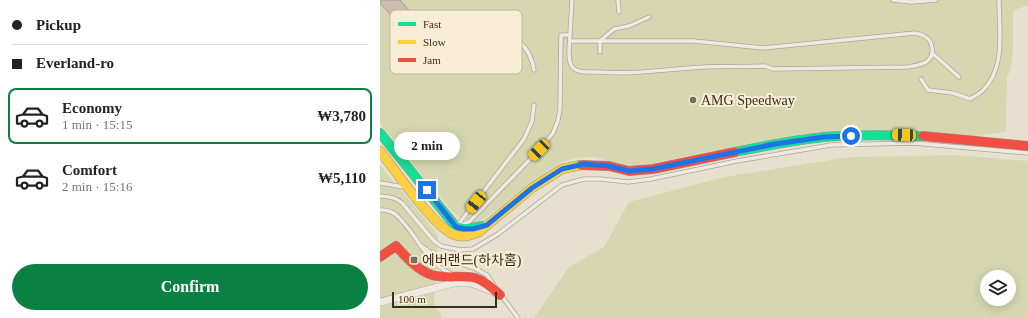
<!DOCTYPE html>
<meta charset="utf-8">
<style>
:root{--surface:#fff;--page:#f6f6f6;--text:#222;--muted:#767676;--line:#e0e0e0;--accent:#0b8043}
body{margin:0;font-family:"Times New Roman","Noto Sans KR",serif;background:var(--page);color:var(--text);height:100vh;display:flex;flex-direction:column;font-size:15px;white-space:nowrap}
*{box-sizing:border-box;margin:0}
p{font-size:13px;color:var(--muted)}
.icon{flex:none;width:22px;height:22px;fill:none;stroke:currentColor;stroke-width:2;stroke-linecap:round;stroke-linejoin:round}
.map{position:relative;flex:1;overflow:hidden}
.drawer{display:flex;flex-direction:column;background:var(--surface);width:380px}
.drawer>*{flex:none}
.top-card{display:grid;align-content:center;height:88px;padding:0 12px;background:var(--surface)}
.fabs{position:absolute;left:600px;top:270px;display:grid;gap:8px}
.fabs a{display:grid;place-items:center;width:36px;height:36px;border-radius:50%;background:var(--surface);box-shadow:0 2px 10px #0003;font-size:20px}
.scale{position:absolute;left:12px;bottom:10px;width:105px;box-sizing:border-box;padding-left:4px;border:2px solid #3d2d1e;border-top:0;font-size:11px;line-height:14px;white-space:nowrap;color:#3d2d1e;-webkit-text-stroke:3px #f8eed5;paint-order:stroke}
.end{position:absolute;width:18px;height:18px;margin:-9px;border:5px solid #1a73e8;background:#fff;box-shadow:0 0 0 2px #fff}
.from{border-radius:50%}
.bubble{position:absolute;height:28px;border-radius:14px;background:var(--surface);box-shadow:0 2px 10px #0003;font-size:13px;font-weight:700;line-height:28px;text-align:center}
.car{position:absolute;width:12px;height:24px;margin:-12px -6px;border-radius:5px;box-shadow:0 0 3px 1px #0007;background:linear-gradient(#f5c518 24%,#345 0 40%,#f5c518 0 76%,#345 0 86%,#f5c518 0)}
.top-card b{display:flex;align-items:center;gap:14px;height:38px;font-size:15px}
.top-card b+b{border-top:1px solid var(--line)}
.top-card i{width:10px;height:10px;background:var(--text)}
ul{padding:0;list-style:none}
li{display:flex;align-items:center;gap:12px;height:56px;margin:0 8px 6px;padding:0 4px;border:2px solid transparent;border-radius:8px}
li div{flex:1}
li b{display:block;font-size:15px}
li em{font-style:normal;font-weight:700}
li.selected{border-color:var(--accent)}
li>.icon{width:36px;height:36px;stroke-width:1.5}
.primary-button{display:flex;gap:8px;margin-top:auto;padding:8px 12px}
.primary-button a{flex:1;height:46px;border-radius:24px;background:var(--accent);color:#fff;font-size:16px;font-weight:700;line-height:46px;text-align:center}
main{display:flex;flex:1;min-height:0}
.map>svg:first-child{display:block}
.green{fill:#d6d7b1;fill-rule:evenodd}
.building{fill:#ccbeaf;stroke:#a89c8e}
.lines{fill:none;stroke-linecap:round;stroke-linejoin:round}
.lane-casing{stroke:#ada597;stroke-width:5}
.street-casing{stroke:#ada597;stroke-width:8}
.fast-casing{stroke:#9c9488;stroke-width:10}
.slow-casing{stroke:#9c9488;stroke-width:10}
.jam-casing{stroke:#9c9488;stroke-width:10}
.lane{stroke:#efeae1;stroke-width:3.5}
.street{stroke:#efeae1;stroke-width:7}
.fast{stroke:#16e098;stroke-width:9}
.slow{stroke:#ffcf43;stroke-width:9}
.jam{stroke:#f24e42;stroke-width:9}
.route{stroke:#1a73e8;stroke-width:5}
.poi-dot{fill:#786c5c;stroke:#f8eed5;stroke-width:1.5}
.labels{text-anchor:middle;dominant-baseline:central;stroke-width:4;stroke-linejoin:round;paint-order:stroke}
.poi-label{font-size:14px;fill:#3d2d1e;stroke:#f8eed5;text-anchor:start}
.key{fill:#f8eed5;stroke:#c0b49e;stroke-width:1}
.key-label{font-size:11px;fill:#3d2d1e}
</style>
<main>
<section class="drawer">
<div class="top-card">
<b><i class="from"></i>Pickup</b>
<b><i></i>Everland-ro</b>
</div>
<ul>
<li class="selected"><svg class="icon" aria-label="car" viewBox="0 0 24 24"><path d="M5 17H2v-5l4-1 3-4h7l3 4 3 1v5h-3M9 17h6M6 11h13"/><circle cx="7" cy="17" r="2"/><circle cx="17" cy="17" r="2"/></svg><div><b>Economy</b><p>1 min · 15:15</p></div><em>₩3,780</em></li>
<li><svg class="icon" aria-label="car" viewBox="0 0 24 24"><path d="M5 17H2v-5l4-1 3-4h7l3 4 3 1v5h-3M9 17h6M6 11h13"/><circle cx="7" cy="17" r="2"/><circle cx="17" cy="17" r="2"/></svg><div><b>Comfort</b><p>2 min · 15:16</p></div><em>₩5,110</em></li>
</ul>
<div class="primary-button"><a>Confirm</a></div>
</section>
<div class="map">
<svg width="648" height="318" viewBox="0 0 648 318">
<rect width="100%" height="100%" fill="#e7e0cf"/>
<g class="green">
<path d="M 0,0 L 648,0 L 648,5 L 635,10 L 633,13 L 633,50 L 631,69 L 627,77 L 626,132 L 588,137 L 539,130 L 443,132 L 369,144 L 252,167 L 214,157 L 194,158 L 178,164 L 136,194 L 95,226 L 73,212 L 0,124 Z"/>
<path d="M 576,155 L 648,161 L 648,318 L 154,318 L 189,267 L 224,247 L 249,202 L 344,177 L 470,157 ZM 607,277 L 629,277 L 629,299 L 607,299 Z"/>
<path d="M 0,165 L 58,235 L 54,305 L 63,318 L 0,318 Z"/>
</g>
<path class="building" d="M 0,0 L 20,0 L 54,38 L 41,49 L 0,3 Z"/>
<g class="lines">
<g class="lane-casing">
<g id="lane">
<path d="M 238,0 L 239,12"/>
<path d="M 513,0 L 531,2 L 556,0"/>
<path d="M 107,22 C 130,35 150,42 154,70"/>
<path d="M 190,41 L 314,41 L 383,48 L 535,33 C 538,34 541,34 544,36 C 553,40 556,56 546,62 C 541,65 534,66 528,67 L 393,69 L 385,66 C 365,67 344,66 324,67 C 288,69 253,75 217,72 C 210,72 202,73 196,70 C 189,66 189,58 189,51 L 192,0"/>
<path d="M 220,52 L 220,41 L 234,29 L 249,26 L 269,17"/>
<path d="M 552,53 L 579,77"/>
<path d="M 541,79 L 548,90 L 573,93 L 590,99 C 594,96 600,94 603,90 C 626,68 619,29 619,0"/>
<path d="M 0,183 L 24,187"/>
<path d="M 0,196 C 9,197 15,197 22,203 L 54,241 L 61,246 L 80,250 L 93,249 L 118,234 L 182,185 L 204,179 L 221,179 L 248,182 L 271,179 L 357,161 L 451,145 L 533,143 L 648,153"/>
<path d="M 0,210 C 5,210 11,211 15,214 C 36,231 44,262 70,273"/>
<path d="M 81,225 L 89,222 L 159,150 L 173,133 L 178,120 L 180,109 L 181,35 L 190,35"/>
<path d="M 77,226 L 144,139 L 152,121 L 154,105"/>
<path d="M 40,245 L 54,255 L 94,268 L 107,275 L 114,285"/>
<path d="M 121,295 L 138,318"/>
</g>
</g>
<g class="street-casing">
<path id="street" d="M 0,302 L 74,283 L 91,283 L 112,291"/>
</g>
<g class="fast-casing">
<g id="fast">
<path d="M 0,133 L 76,227 L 85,229 L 103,226"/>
<path d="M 355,152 C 385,146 414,140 444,137 C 477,134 510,135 543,136"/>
</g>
</g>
<g class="slow-casing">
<path id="slow" d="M 0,151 C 15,170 54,228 75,235 C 83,238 91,235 99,232 L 152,188 L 182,169 L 201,165"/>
</g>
<g class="jam-casing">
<g id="jam">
<path d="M 543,136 L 648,146"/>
<path d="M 201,165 L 229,166 L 249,171 L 273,169 L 355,152"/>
<path d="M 0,257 L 16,246 C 26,257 37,270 52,275 C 66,279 80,275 95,278 C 105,281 112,288 120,295"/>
</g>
</g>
<use href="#lane" class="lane"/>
<use href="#street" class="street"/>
<use href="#fast" class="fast"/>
<use href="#slow" class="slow"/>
<use href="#jam" class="jam"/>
</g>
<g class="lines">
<path class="route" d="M 47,190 L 76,227 L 84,229 L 93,229 L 107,225 L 152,188 L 182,169 L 204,164 L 229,166 L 249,171 L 273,169 L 395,144 L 444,137 L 471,136"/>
</g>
<g class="poi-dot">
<circle cx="313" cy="100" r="4"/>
<rect x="30" y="256" width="8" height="8" rx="2"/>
</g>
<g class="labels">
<g class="poi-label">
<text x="321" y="100">AMG Speedway</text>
<text x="42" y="260">에버랜드(하차홈)</text>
</g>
</g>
<rect x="10" y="10" width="132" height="64" rx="6" class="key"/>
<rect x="18" y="22" width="18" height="4" fill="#16e098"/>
<rect x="18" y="40" width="18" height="4" fill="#ffcf43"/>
<rect x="18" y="58" width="18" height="4" fill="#f24e42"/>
<g class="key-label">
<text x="43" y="28">Fast</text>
<text x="43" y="46">Slow</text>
<text x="43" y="64">Jam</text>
</g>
</svg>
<div class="fabs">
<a><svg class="icon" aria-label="layers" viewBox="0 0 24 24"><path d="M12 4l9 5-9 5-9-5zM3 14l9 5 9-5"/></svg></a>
</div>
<div class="scale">100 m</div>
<i class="end from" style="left:471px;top:136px"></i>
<i class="end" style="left:47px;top:190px"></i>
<div class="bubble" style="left:14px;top:132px;width:66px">2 min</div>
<i class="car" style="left:524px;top:135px;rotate:272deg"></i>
<i class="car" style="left:159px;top:150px;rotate:224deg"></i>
<i class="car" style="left:96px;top:202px;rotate:218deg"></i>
</div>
</main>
